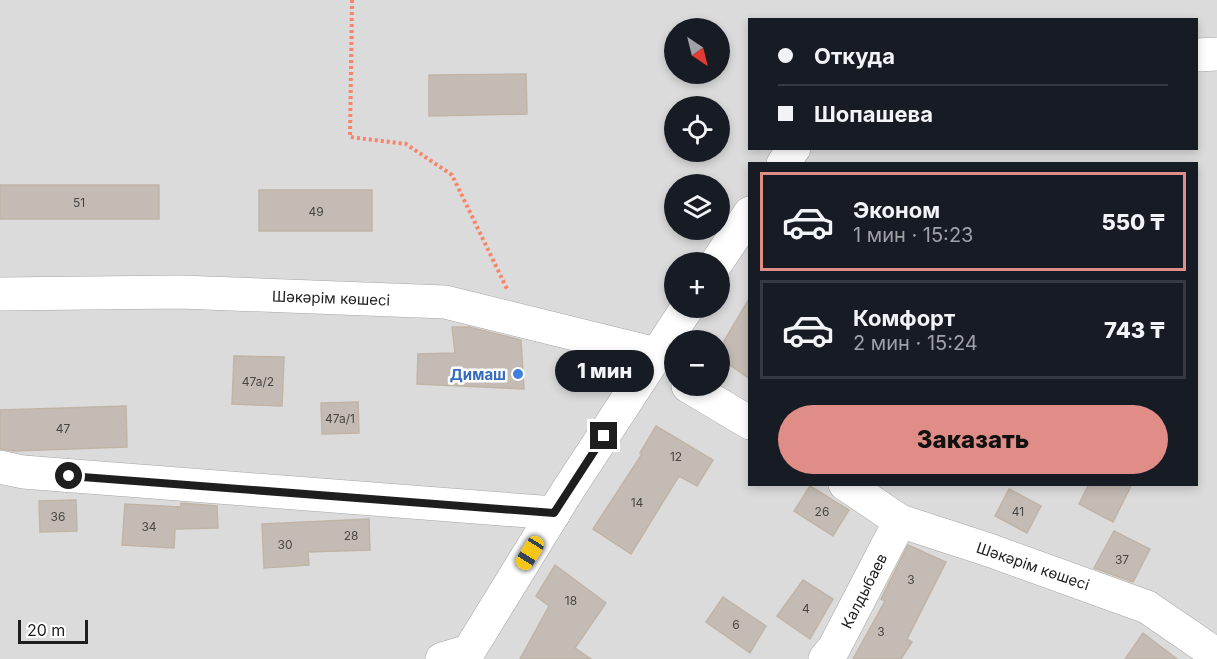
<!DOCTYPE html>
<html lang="ru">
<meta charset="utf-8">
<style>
:root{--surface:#171b24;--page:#20242c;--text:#f1f3f6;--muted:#9ea1a6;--line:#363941;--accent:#e08d88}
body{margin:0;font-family:Inter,sans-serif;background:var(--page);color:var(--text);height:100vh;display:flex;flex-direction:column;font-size:22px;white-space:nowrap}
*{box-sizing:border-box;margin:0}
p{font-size:20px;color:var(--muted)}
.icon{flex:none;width:33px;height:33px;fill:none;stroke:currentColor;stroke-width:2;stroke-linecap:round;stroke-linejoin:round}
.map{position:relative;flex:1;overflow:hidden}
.side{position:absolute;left:748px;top:162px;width:450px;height:324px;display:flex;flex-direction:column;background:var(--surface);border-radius:0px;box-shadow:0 3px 9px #0003}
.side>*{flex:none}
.banner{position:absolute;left:748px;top:18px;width:450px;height:132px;border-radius:0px;box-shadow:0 3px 9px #0003;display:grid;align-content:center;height:132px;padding:0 30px;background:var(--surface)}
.needle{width:39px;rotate:145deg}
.buttons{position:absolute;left:664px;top:18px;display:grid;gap:12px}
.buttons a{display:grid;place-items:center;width:66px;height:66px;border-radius:50%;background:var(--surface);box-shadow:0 3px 9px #0003;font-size:30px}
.scale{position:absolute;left:18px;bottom:15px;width:70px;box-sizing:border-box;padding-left:6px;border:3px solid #1e1e1e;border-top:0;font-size:16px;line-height:21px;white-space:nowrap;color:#1e1e1e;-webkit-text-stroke:4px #fff;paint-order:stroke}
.end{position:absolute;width:27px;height:27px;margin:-14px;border:8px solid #1e1e1e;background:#fff;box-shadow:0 0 0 3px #fff}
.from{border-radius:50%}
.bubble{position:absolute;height:42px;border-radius:21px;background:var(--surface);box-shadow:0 3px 9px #0003;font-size:20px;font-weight:800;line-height:42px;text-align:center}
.car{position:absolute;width:18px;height:36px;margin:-18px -9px;border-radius:8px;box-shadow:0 0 4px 2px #0007;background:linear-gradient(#f5c518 24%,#345 0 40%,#f5c518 0 76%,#345 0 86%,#f5c518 0)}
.banner b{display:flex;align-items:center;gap:21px;height:57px;font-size:22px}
.banner b+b{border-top:2px solid var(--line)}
.banner i{width:15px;height:15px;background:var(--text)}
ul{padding:10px 0 0;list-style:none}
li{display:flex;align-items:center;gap:18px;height:99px;margin:0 12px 9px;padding:0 18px;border:3px solid var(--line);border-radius:0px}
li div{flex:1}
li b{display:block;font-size:22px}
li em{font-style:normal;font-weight:800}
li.selected{border-color:var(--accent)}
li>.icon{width:54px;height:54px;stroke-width:1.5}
.button{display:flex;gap:12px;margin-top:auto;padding:12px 30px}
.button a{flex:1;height:69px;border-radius:36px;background:var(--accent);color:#111;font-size:24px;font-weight:800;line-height:69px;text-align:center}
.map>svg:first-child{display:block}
.residential{fill:#dcdbdb;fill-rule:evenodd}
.building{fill:#c4bcb4;stroke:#c1b4a7;stroke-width:1.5}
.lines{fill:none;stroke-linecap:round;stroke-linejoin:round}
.minor-casing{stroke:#a5a5a5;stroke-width:34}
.path{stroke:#f9846b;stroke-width:4;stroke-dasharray:3 3;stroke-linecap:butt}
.minor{stroke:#fff;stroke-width:33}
.route{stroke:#1e1e1e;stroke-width:8}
.shop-dot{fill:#3f7fe0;stroke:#fff;stroke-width:2}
.labels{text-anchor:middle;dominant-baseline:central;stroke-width:5;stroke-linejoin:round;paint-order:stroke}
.number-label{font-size:12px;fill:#484644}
.street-label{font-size:15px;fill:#1e1e1e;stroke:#fff}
.shop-label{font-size:15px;font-weight:bold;fill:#366cbe;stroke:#fff;text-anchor:end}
</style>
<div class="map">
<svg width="1217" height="659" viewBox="0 0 1217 659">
<rect width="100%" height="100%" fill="#efece4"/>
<path class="residential" d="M 0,0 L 1217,0 L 1217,659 L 0,659 ZM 750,20 L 1197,20 L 1197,148 L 750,148 ZM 675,28 L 720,28 L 720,74 L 675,74 ZM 675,106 L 720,106 L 720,152 L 675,152 ZM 750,164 L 1197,164 L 1197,484 L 750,484 ZM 675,184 L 720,184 L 720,230 L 675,230 ZM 675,262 L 720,262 L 720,308 L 675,308 ZM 675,340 L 720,340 L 720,386 L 675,386 Z"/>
<g class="building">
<path d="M 526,74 L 527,114 L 429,116 L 429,75 Z"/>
<rect x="0" y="185" width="159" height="34"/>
<rect x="259" y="190" width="113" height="41"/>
<path d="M 750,297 L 750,379 L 720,358 L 720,348 Z"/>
<path d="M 452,327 L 469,327 L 521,340 L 524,389 L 417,384 L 418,354 L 455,353 Z"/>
<path d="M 234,356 L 284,357 L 282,406 L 232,404 Z"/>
<path d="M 358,402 L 359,433 L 322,434 L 321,403 Z"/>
<path d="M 126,406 L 127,447 L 14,451 L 0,449 L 0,410 Z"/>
<path d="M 656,426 L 713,460 L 697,486 L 679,476 L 631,554 L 593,529 L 642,454 L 640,453 Z"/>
<path d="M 1089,484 L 1132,484 L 1113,522 L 1079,504 Z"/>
<path d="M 810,486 L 849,510 L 833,536 L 794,511 Z"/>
<path d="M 1009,489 L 1041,506 L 1027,533 L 995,516 Z"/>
<path d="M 76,500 L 77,531 L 40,532 L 39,501 Z"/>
<path d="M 181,503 L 217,506 L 218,528 L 175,529 L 174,548 L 122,545 L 125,504 L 181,507 Z"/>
<path d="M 369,519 L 370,550 L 308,552 L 309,565 L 264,568 L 262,524 Z"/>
<path d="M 1114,531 L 1150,549 L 1133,582 L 1094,568 Z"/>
<path d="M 908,545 L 946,562 L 907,639 L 912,642 L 901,659 L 853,659 L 885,601 L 881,599 Z"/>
<path d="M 555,565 L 606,603 L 575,648 L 591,659 L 520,659 L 549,606 L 536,596 Z"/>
<path d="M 803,580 L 833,599 L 810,639 L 777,616 Z"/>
<path d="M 723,597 L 766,626 L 750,653 L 706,622 Z"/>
<path d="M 1143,633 L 1177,659 L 1125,659 Z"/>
</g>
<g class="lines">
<g class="minor-casing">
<g id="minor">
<path d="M 1197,55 L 1217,54"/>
<path d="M 783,164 L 794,148"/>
<path d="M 717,262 L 750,213"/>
<path d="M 0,294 L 180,292 L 445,302 L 656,354"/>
<path d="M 688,386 L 750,423"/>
<path d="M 0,467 L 23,472 L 554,513"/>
<path d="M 845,484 L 900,521 L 989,550 L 1147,607 L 1217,655"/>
<path d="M 442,659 L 469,651 L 568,490 L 687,308"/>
<path d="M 825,659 L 834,648 L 900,521"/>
</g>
</g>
<path class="path" d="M 352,0 L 350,137 L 406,144 L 452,175 L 507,289"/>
<use href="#minor" class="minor"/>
</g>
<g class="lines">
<path class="route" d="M 69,476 L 554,513 L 604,436"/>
</g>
<circle class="shop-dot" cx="518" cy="374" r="6"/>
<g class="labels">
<g class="number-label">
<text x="79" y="202">51</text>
<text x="316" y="211">49</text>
<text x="258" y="381">47а/2</text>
<text x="340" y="418">47а/1</text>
<text x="63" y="428">47</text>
<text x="676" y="456">12</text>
<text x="637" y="502">14</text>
<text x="822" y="511">26</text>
<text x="1018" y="511">41</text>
<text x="58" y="516">36</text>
<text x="149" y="526">34</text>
<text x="351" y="535">28</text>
<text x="285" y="544">30</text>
<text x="1122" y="559">37</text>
<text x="911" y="579">3</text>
<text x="571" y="600">18</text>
<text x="806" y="608">4</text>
<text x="736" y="624">6</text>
<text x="881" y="631">3</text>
</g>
<g class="street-label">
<text transform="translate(331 298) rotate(2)">Шәкәрім көшесі</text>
<text transform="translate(1033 566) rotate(19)">Шәкәрім көшесі</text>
<text transform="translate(864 591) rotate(-63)">Калдыбаев</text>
</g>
<g class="shop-label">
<text x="506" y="374">Димаш</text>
</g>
</g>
</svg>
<div class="buttons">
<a><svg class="needle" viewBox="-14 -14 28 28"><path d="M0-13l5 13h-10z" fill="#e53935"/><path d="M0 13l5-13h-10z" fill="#9ea1a6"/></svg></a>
<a><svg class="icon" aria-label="locate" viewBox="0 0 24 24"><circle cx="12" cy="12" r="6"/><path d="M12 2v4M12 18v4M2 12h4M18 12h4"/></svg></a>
<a><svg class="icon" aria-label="layers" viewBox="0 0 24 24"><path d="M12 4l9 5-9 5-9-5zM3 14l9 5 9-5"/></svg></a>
<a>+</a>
<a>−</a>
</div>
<div class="scale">20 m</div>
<i class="end from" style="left:69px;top:476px"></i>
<i class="end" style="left:604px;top:436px"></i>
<div class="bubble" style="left:555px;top:350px;width:99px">1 мин</div>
<i class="car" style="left:530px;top:553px;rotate:212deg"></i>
<div class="banner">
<b><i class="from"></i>Откуда</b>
<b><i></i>Шопашева</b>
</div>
<section class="side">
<ul>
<li class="selected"><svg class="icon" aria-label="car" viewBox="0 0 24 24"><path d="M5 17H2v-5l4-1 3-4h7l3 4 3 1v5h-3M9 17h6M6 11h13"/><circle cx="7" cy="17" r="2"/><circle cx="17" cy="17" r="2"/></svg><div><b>Эконом</b><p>1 мин · 15:23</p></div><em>550 ₸</em></li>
<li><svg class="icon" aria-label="car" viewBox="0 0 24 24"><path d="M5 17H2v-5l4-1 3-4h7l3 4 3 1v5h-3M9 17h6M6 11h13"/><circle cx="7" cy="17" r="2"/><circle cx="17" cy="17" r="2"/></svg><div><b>Комфорт</b><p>2 мин · 15:24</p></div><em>743 ₸</em></li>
</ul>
<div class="button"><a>Заказать</a></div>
</section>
</div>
